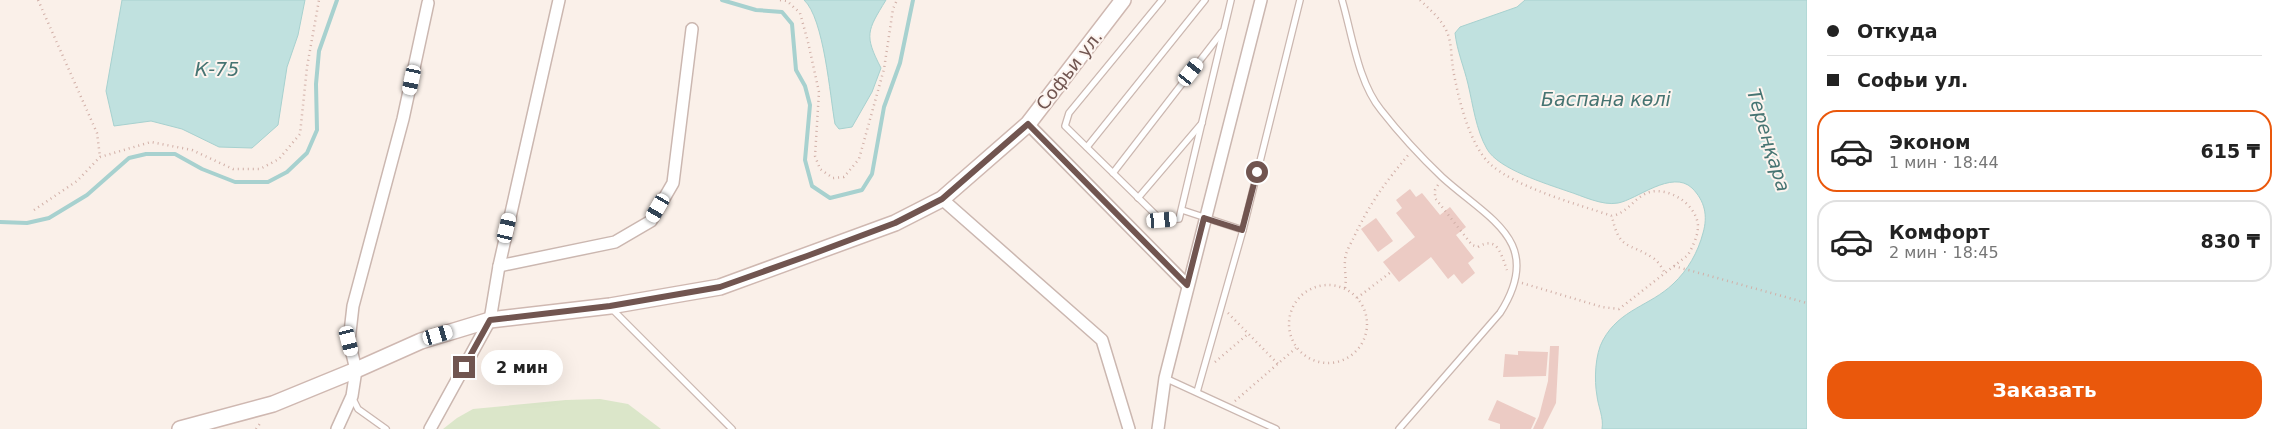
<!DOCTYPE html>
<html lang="ru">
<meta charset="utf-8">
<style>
:root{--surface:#fff;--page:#f2f2f2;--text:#222;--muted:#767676;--line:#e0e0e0;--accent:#ea580c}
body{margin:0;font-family:"DejaVu Sans",sans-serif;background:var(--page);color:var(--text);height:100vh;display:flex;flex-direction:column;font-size:19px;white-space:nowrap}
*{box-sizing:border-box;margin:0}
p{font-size:16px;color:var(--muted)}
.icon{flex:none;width:28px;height:28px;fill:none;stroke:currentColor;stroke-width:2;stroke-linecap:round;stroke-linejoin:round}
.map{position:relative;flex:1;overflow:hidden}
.drawer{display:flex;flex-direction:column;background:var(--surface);width:475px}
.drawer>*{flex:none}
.top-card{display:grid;align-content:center;height:110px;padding:0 20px;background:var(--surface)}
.end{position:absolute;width:22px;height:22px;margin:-11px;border:6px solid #715550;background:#fff;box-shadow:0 0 0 2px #fff}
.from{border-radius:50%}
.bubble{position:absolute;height:35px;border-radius:18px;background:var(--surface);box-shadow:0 5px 20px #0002;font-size:16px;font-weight:600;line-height:35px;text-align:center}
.car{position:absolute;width:15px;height:30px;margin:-15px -8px;border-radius:6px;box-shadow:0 0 4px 1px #0007;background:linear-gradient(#fff 24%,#345 0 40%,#fff 0 76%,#345 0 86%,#fff 0)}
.top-card b{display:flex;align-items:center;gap:18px;height:48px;font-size:19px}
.top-card b+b{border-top:1px solid var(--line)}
.top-card i{width:12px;height:12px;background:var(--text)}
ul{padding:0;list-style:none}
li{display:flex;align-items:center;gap:15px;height:82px;margin:0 10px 8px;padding:0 10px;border:2px solid var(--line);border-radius:20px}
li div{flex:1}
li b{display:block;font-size:19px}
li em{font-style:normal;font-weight:600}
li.active{border-color:var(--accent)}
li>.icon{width:45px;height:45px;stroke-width:1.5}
.action{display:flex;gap:10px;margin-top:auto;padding:10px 20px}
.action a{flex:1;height:58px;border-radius:20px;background:var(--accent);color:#fff;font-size:20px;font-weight:600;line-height:58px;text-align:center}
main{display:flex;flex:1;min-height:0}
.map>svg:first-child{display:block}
.green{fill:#dbe6c9}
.water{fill:#c0e1df;stroke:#a7d1cf}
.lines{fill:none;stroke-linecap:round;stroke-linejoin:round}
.stream{stroke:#a7d1cf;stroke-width:4}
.building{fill:#eccbc4}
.lane-casing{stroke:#cbb7b0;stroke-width:8}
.street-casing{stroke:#cbb7b0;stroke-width:14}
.secondary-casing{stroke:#cfb8b1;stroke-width:18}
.path{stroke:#d1afa7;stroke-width:2.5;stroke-dasharray:1 4;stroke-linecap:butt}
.lane{stroke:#fff;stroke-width:5.5}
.street{stroke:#fff;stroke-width:11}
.secondary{stroke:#fff;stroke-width:15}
.route{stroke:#715550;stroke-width:6}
.labels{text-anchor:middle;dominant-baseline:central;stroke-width:4;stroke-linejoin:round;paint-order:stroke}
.street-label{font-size:18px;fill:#715550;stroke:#fdf4ef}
.water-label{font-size:19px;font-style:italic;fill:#467472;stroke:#fdf4ef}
</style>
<main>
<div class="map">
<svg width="1807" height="429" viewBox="0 0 1807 429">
<rect width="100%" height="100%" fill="#faf0e9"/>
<path class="green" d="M 600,399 L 628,404 L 661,429 L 443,429 L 457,418 L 473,409 L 566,400 Z"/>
<g class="water">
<path d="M 122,0 L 305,0 L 298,35 L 287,67 L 278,125 L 252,148 L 219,147 L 182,129 L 151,121 L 114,126 L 106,91 Z"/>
<path d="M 804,0 L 886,0 C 867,31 864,35 881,68 L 872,92 L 852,127 L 839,129 L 835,124 C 830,96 824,18 804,0 Z"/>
<path d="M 1525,0 L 1807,0 L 1807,429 L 1602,429 C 1604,418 1598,406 1597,396 C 1594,380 1595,354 1603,340 C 1620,309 1650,306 1673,284 C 1688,270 1698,252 1703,233 C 1708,216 1705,201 1692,188 C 1672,169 1636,200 1618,203 C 1602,206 1583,196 1567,191 C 1547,184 1498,169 1487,149 C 1476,130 1473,105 1468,84 C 1464,67 1457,51 1455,33 L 1460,27 L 1517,7 Z"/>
</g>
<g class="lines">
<g class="stream">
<path d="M 722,0 L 756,10 L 782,12 L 792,24 L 796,70 L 805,86 L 810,105 L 805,160 L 812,186 L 830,198 L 862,190 L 872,174 L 884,107 L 900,63 L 913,0"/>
<path d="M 0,222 L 27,223 L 49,218 L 87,195 L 129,158 L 146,154 L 175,154 L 202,169 L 235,182 L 268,182 L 287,172 L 307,153 L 317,130 L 316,84 L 319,51 L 337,0"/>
</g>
</g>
<g class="building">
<path d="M 1410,189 L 1416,197 L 1422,193 L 1440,215 L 1450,207 L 1466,227 L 1456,235 L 1474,258 L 1468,263 L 1475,273 L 1462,284 L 1454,274 L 1448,279 L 1431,257 L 1399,282 L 1383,262 L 1415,237 L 1396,213 L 1402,208 L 1396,200 Z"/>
<path d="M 1376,218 L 1393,241 L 1378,252 L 1361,229 Z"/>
<path d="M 1550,346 L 1559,346 L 1556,403 L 1543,429 L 1533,429 L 1539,416 L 1548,381 Z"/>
<path d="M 1518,351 L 1548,352 L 1546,376 L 1503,377 L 1505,354 L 1518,355 Z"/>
<path d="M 1497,400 L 1536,418 L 1531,429 L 1500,429 L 1500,424 L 1488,420 Z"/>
</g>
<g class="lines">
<g class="lane-casing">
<g id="lane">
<path d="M 1162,0 L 1069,113 L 1065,126 L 1161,220 L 1179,219 L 1231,0"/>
<path d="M 1342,0 C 1352,34 1358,82 1381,110 C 1399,133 1421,157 1442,177 C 1488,219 1546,241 1500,313 L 1399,429"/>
<path d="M 1087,147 L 1205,0"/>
<path d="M 1113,173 L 1222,32"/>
<path d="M 1138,198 L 1202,123"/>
<path d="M 1182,210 L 1243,230"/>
<path d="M 611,308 L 732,429"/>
<path d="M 1165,378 L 1276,429"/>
<path d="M 1197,392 L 1243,230 L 1300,0"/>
<path d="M 352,397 L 358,409 L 386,429"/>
</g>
</g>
<g class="street-casing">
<g id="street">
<path d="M 1028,124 L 1187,285"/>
<path d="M 942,199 L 1102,340 L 1129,429"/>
<path d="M 499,266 L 615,242 L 651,221 L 673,183 L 692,29"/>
<path d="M 337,429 L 352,396 L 356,370 L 349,341 L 353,306 L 403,119 L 428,3"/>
<path d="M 430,429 L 490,320 L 499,266 L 559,0"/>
<path d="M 1158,429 L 1165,378 L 1261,0"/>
</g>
</g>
<g class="secondary-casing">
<path id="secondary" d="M 180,429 L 273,404 L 356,370 L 421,341 L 490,320 L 610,306 L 720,287 L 895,223 L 942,199 L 1028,124 L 1123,0"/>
</g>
<g class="path">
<path d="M 38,0 L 97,133 L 100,157"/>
<path d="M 780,0 L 787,1 L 800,13 L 808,42 L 819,92 L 815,156 L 820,169 L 833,178 L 844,177 L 859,159 L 884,69 L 893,9 L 897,0"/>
<path d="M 1420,0 C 1429,9 1439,17 1445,28 C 1452,40 1451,56 1453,69 C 1458,97 1469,144 1490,164 C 1517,188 1577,204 1612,216 C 1619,251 1629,242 1653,258 C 1658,261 1662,268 1665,273"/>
<path d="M 1438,185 L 1435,190 L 1435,198 L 1472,245 L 1478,247 C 1498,235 1501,255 1507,270"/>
<path d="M 34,210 L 77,181 L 100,157 L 151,142 L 192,150 L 233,169 L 260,169 L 279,159 L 300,134 L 307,67 L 319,0"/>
<path d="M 1674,266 L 1807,303"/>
<path d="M 1522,283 L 1602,307 L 1619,309 L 1688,255 C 1693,246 1698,236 1698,226 C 1697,205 1670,187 1650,192 C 1635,196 1628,213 1612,216"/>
<circle cx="1328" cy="324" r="39"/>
<path d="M 1345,288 C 1347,277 1344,271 1345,261 C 1345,253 1350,245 1353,239 C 1370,203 1384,184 1409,154"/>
<path d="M 1357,298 L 1391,272"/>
<path d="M 1228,313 L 1278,364"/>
<path d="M 1215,362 L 1248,334"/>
<path d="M 1235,401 L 1296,348"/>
<path d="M 256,429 L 261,422"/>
</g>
<use href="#lane" class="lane"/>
<use href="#street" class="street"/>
<use href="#secondary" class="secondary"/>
</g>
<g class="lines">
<path class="route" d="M 464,367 L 490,320 L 610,306 L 720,287 L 807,256 L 895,223 L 942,199 L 1028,124 L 1187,285 L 1204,218 L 1242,230 L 1257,172"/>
</g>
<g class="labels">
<g class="street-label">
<text transform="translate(1069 70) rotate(-52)">Софьи ул.</text>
</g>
<g class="water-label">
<text x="217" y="69">К-75</text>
<text x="1606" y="99">Баспана көлі</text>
<text transform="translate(1769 140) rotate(73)">Тереңқара</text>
</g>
</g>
</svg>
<i class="end from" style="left:1257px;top:172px"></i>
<i class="end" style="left:464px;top:367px"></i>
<div class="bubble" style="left:481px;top:350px;width:82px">2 мин</div>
<i class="car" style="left:1191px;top:72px;rotate:38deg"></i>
<i class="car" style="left:412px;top:80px;rotate:192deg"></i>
<i class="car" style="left:658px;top:208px;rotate:210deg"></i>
<i class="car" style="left:1162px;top:220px;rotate:85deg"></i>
<i class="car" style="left:507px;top:228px;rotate:13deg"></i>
<i class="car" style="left:438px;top:335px;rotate:74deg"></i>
<i class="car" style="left:349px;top:341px;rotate:166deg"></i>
</div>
<section class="drawer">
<div class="top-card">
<b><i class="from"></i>Откуда</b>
<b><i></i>Софьи ул.</b>
</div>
<ul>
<li class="active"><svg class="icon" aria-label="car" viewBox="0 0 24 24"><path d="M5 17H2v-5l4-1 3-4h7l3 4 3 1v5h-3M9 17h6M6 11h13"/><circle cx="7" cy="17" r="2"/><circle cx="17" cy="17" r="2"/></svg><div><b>Эконом</b><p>1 мин · 18:44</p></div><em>615 ₸</em></li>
<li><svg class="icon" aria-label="car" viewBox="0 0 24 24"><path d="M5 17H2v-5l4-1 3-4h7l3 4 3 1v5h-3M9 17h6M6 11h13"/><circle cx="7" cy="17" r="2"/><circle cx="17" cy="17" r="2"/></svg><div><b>Комфорт</b><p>2 мин · 18:45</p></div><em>830 ₸</em></li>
</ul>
<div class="action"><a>Заказать</a></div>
</section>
</main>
